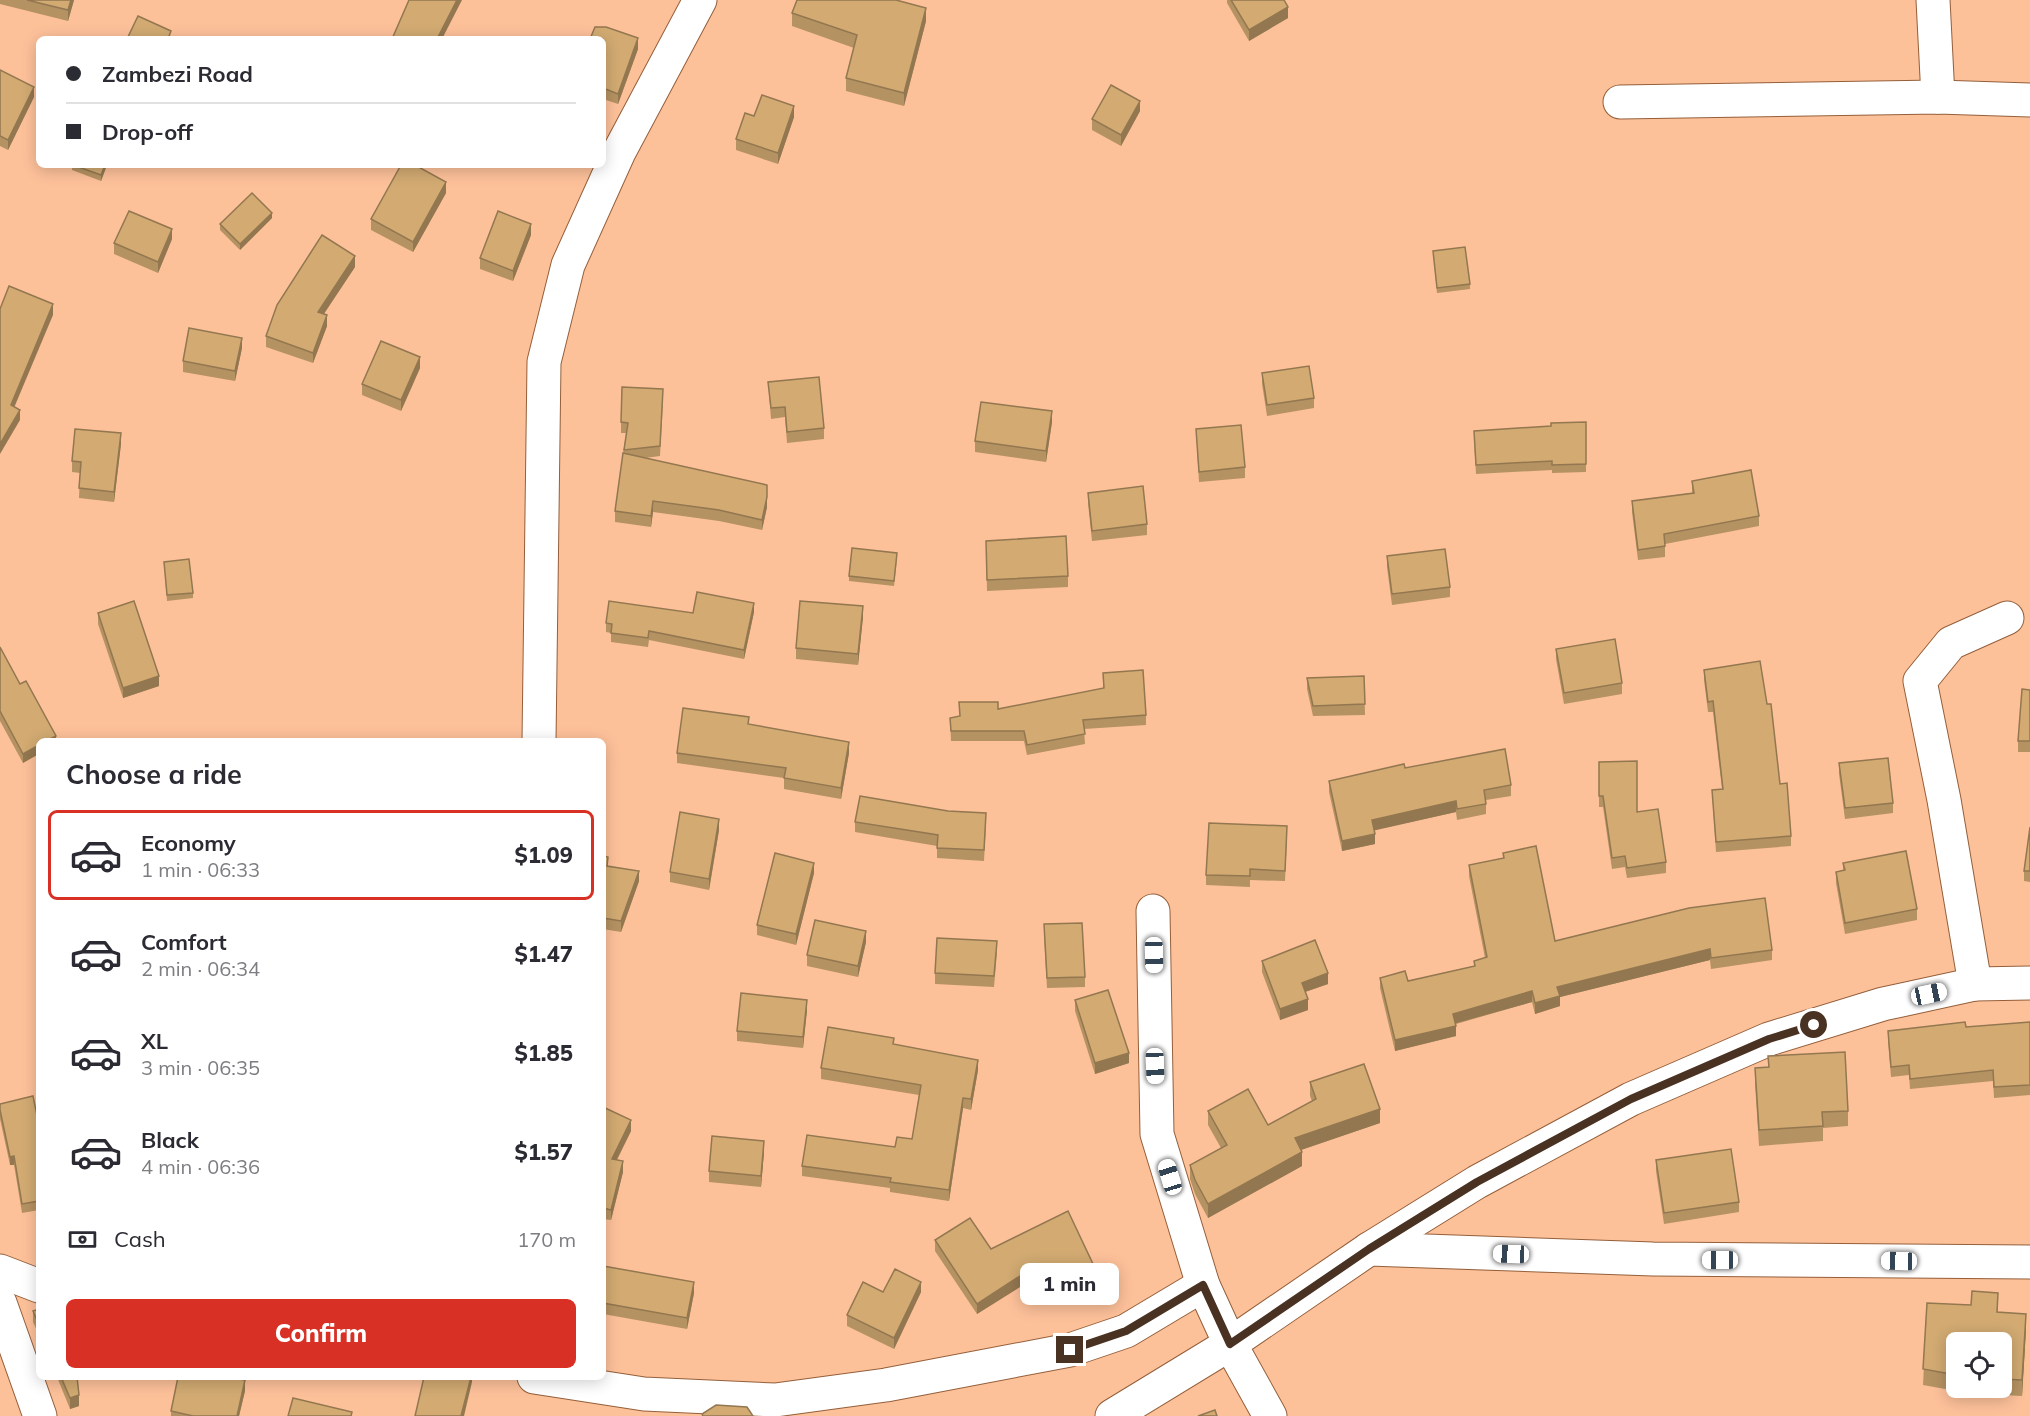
<!DOCTYPE html>
<meta charset="utf-8">
<style>
:root{--surface:#fff;--page:#f7f7f7;--text:#2b2b33;--muted:#7c7c81;--line:#e1e1e2;--accent:#d93025}
body{margin:0;font-family:Mulish,sans-serif;background:var(--page);color:var(--text);height:100vh;display:flex;flex-direction:column;font-size:22px;white-space:nowrap}
*{box-sizing:border-box;margin:0}
p{font-size:20px;color:var(--muted)}
.icon{flex:none;width:33px;height:33px;fill:none;stroke:currentColor;stroke-width:2;stroke-linecap:round;stroke-linejoin:round}
.map{position:relative;flex:1;overflow:hidden}
.side{position:absolute;left:36px;top:738px;width:570px;height:642px;display:flex;flex-direction:column;background:var(--surface);border-radius:9px;box-shadow:0 3px 15px #0003}
.side>*{flex:none}
.top-card{position:absolute;left:36px;top:36px;width:570px;height:132px;border-radius:9px;box-shadow:0 3px 15px #0003;display:grid;align-content:center;height:132px;padding:0 30px;background:var(--surface)}
.fabs{position:absolute;left:1946px;top:1332px;display:grid;gap:12px}
.fabs a{display:grid;place-items:center;width:66px;height:66px;border-radius:9px;background:var(--surface);box-shadow:0 3px 15px #0003;font-size:30px}
.end{position:absolute;width:27px;height:27px;margin:-14px;border:8px solid #4a3222;background:#fff;box-shadow:0 0 0 3px #fff}
.from{border-radius:50%}
.bubble{position:absolute;height:42px;border-radius:9px;background:var(--surface);box-shadow:0 3px 15px #0003;font-size:20px;font-weight:800;line-height:42px;text-align:center}
.car{position:absolute;width:18px;height:36px;margin:-18px -9px;border-radius:8px;box-shadow:0 0 4px 2px #0007;background:linear-gradient(#fff 24%,#345 0 40%,#fff 0 76%,#345 0 86%,#fff 0)}
.top-card b{display:flex;align-items:center;gap:21px;height:57px;font-size:22px}
.top-card b+b{border-top:2px solid var(--line)}
.top-card i{width:15px;height:15px;background:var(--text)}
ul{padding:0;list-style:none}
li{display:flex;align-items:center;gap:18px;height:90px;margin:0 12px 9px;padding:0 18px;border:3px solid transparent;border-radius:9px}
li div{flex:1}
li b{display:block;font-size:22px}
li em{font-style:normal;font-weight:800}
li.on{border-color:var(--accent)}
li>.icon{width:54px;height:54px;stroke-width:1.5}
h2{padding:0 30px;font-size:27px;line-height:72px}
.pay{display:flex;align-items:center;gap:15px;height:66px;padding:0 30px;font-size:22px}
.pay p{margin-inline-start:auto}
.button{display:flex;gap:12px;margin-top:auto;padding:12px 30px}
.button a{flex:1;height:69px;border-radius:9px;background:var(--accent);color:#fff;font-size:24px;font-weight:800;line-height:69px;text-align:center}
.map>svg:first-child{display:block}
.lines{fill:none;stroke-linecap:round;stroke-linejoin:round}
.minor-casing{stroke:#945f3a;stroke-width:35}
.tertiary-casing{stroke:#945f3a;stroke-width:35}
.minor{stroke:#fff;stroke-width:33}
.tertiary{stroke:#fff;stroke-width:33}
.wall{fill:#b59262;fill-rule:evenodd}
.shaded-wall{fill:#937750}
.building{fill:#d2aa72;stroke:#937750;stroke-width:1.5}
.route{stroke:#4a3222;stroke-width:8}
</style>
<div class="map">
<svg width="2030" height="1416" viewBox="0 0 2030 1416">
<rect width="100%" height="100%" fill="#fdc19a"/>
<g class="lines">
<g class="minor-casing">
<g id="minor">
<path d="M 1933,0 L 1938,97"/>
<path d="M 1620,102 L 1938,97 L 2030,100"/>
<path d="M 539,741 L 544,362 L 568,265 L 619,152 L 700,0"/>
<path d="M 1153,911 L 1157,1134 L 1203,1285 L 1230,1344 L 1270,1416"/>
<path d="M 1975,984 L 1944,800 L 1920,681 L 1951,643 L 2007,618"/>
<path d="M 1369,1249 L 1653,1259 L 2030,1262"/>
<path d="M 0,1271 L 39,1286"/>
<path d="M 0,1303 L 40,1416"/>
<path d="M 534,1377 L 644,1394 L 775,1400 L 886,1385 L 1070,1350 L 1126,1331 L 1203,1285"/>
</g>
</g>
<g class="tertiary-casing">
<path id="tertiary" d="M 1112,1416 L 1230,1344 L 1369,1249 L 1477,1182 L 1631,1099 L 1769,1039 L 1883,1004 L 1975,984 L 2030,983"/>
</g>
<use href="#minor" class="minor"/>
<use href="#tertiary" class="tertiary"/>
</g>
<g class="wall">
<path d="M 0,0 L 74,0 L 68,21 L 0,4 Z"/>
<path d="M 1227,0 L 1284,0 L 1288,18 L 1249,41 L 1227,3 Z"/>
<path d="M 792,13 L 926,21 L 904,106 L 846,91 L 846,78 L 854,48 L 792,26 Z"/>
<path d="M 603,39 L 638,49 L 618,104 L 603,99 Z"/>
<path d="M 0,70 L 34,97 L 8,150 L 0,146 Z"/>
<path d="M 1140,111 L 1121,146 L 1092,130 L 1092,119 Z"/>
<path d="M 754,116 L 794,117 L 778,164 L 736,150 L 736,139 Z"/>
<path d="M 72,165 L 107,165 L 101,181 L 72,170 Z"/>
<path d="M 446,193 L 413,252 L 371,230 L 371,219 Z"/>
<path d="M 272,218 L 240,250 L 220,230 L 220,224 Z"/>
<path d="M 531,235 L 513,281 L 480,269 L 480,258 Z"/>
<path d="M 172,239 L 158,273 L 114,254 L 114,243 Z"/>
<path d="M 1433,251 L 1470,284 L 1470,289 L 1437,293 Z"/>
<path d="M 355,267 L 323,314 L 327,326 L 313,363 L 266,347 L 266,336 Z"/>
<path d="M 242,348 L 235,381 L 183,372 L 183,361 Z"/>
<path d="M 420,368 L 401,411 L 362,395 L 362,384 Z"/>
<path d="M 1262,373 L 1314,398 L 1314,408 L 1267,416 L 1262,384 Z"/>
<path d="M 768,382 L 824,428 L 824,439 L 787,443 L 785,417 L 771,419 Z"/>
<path d="M 663,400 L 660,456 L 645,458 L 767,507 L 762,530 L 719,521 L 653,512 L 651,527 L 615,522 L 615,511 L 626,433 L 621,433 L 621,422 Z"/>
<path d="M 1052,422 L 1046,462 L 975,452 L 975,441 Z"/>
<path d="M 1586,422 L 1586,472 L 1552,473 L 1552,470 L 1476,474 L 1474,439 L 1551,426 Z"/>
<path d="M 1196,429 L 1245,467 L 1245,478 L 1199,482 Z"/>
<path d="M 121,444 L 114,502 L 79,498 L 80,473 L 72,472 L 72,461 Z"/>
<path d="M 1692,481 L 1759,516 L 1759,526 L 1665,544 L 1665,557 L 1638,560 L 1632,512 L 1632,501 L 1692,493 Z"/>
<path d="M 1088,493 L 1147,524 L 1147,535 L 1092,541 L 1088,503 Z"/>
<path d="M 986,541 L 1068,576 L 1068,587 L 987,591 Z"/>
<path d="M 1387,556 L 1450,587 L 1450,597 L 1392,605 L 1387,567 Z"/>
<path d="M 897,558 L 894,586 L 849,581 L 849,576 Z"/>
<path d="M 164,562 L 193,593 L 193,598 L 167,601 Z"/>
<path d="M 754,612 L 744,659 L 649,640 L 648,647 L 611,642 L 611,633 L 606,632 L 606,623 L 693,613 Z"/>
<path d="M 98,613 L 159,686 L 123,698 L 98,624 Z"/>
<path d="M 863,617 L 858,665 L 796,659 L 796,648 Z"/>
<path d="M 0,647 L 20,684 L 56,741 L 23,763 L 0,721 Z"/>
<path d="M 1556,649 L 1622,683 L 1622,694 L 1564,704 L 1556,659 Z"/>
<path d="M 1704,670 L 1767,704 L 1780,784 L 1791,836 L 1791,846 L 1716,852 L 1712,790 L 1722,789 L 1713,712 L 1708,712 L 1704,680 Z"/>
<path d="M 1103,673 L 1146,715 L 1146,725 L 1084,729 L 1085,744 L 1027,755 L 1024,741 L 951,741 L 950,718 L 1103,689 Z"/>
<path d="M 1364,676 L 1365,715 L 1313,716 L 1307,689 L 1307,678 Z"/>
<path d="M 2030,690 L 2030,752 L 2018,752 L 2018,741 Z"/>
<path d="M 749,725 L 849,753 L 841,799 L 784,789 L 784,778 L 677,763 L 677,753 Z"/>
<path d="M 1599,762 L 1637,812 L 1666,862 L 1666,873 L 1627,878 L 1625,867 L 1612,869 L 1603,807 L 1599,807 Z"/>
<path d="M 1839,763 L 1893,803 L 1893,813 L 1845,819 L 1839,774 Z"/>
<path d="M 1405,768 L 1511,785 L 1511,796 L 1486,800 L 1486,814 L 1457,820 L 1456,812 L 1374,830 L 1375,844 L 1342,851 L 1329,792 L 1329,781 Z"/>
<path d="M 855,822 L 986,824 L 984,861 L 937,858 L 937,846 L 855,832 Z"/>
<path d="M 2030,827 L 2030,882 L 2024,881 L 2024,871 Z"/>
<path d="M 719,830 L 709,890 L 670,882 L 670,872 Z"/>
<path d="M 1287,836 L 1285,881 L 1250,880 L 1250,887 L 1206,885 L 1206,875 Z"/>
<path d="M 1503,853 L 1555,941 L 1772,950 L 1772,960 L 1711,969 L 1710,960 L 1560,997 L 1560,1006 L 1535,1014 L 1532,1002 L 1456,1024 L 1456,1036 L 1395,1051 L 1380,988 L 1380,978 L 1408,981 L 1474,966 L 1474,961 L 1485,958 L 1469,876 L 1469,865 L 1503,858 Z"/>
<path d="M 603,856 L 608,866 L 639,881 L 621,932 L 603,929 Z"/>
<path d="M 1843,863 L 1917,909 L 1917,920 L 1845,934 L 1836,883 L 1836,872 L 1843,870 Z"/>
<path d="M 814,873 L 796,945 L 757,935 L 757,925 Z"/>
<path d="M 1044,935 L 1085,977 L 1085,987 L 1047,988 Z"/>
<path d="M 866,942 L 858,977 L 807,966 L 807,955 Z"/>
<path d="M 997,952 L 994,987 L 935,984 L 935,973 Z"/>
<path d="M 1262,961 L 1328,984 L 1305,992 L 1308,1010 L 1280,1020 L 1262,972 Z"/>
<path d="M 1075,1000 L 1129,1063 L 1095,1074 L 1075,1011 Z"/>
<path d="M 807,1010 L 803,1048 L 737,1041 L 737,1031 Z"/>
<path d="M 2030,1022 L 2030,1095 L 1994,1098 L 1993,1081 L 1910,1089 L 1909,1075 L 1891,1077 L 1888,1041 L 1888,1031 L 1966,1027 Z"/>
<path d="M 894,1045 L 978,1070 L 971,1110 L 963,1108 L 949,1201 L 890,1192 L 890,1188 L 802,1176 L 802,1166 L 895,1147 L 912,1139 L 919,1095 L 821,1079 L 821,1068 Z"/>
<path d="M 1768,1056 L 1848,1111 L 1848,1126 L 1823,1128 L 1823,1141 L 1759,1146 L 1755,1083 L 1755,1068 L 1768,1067 Z"/>
<path d="M 1310,1082 L 1380,1123 L 1301,1150 L 1302,1166 L 1208,1218 L 1195,1194 L 1190,1179 L 1190,1165 L 1221,1148 L 1208,1125 L 1208,1111 L 1268,1125 L 1312,1101 L 1310,1096 Z"/>
<path d="M 0,1104 L 39,1125 L 39,1210 L 22,1213 L 14,1165 L 10,1165 L 0,1119 Z"/>
<path d="M 603,1107 L 631,1131 L 617,1160 L 623,1172 L 611,1220 L 603,1219 Z"/>
<path d="M 764,1152 L 761,1187 L 709,1182 L 709,1171 Z"/>
<path d="M 1656,1160 L 1739,1202 L 1739,1212 L 1664,1224 L 1656,1171 Z"/>
<path d="M 935,1240 L 991,1249 L 1093,1274 L 1062,1289 L 1056,1277 L 1026,1291 L 1023,1285 L 977,1314 L 935,1251 Z"/>
<path d="M 603,1266 L 694,1293 L 687,1329 L 603,1314 Z"/>
<path d="M 1972,1291 L 1998,1293 L 1998,1312 L 2026,1314 L 2026,1330 L 2022,1396 L 1984,1394 L 1984,1396 L 1923,1385 L 1927,1303 L 1971,1305 ZM 1956,1342 L 2001,1342 L 2001,1388 L 1956,1388 Z"/>
<path d="M 883,1292 L 921,1292 L 894,1349 L 847,1326 L 847,1315 Z"/>
<path d="M 39,1309 L 39,1335 L 33,1322 L 33,1311 Z"/>
<path d="M 57,1377 L 77,1377 L 79,1406 L 70,1409 Z"/>
<path d="M 245,1391 L 239,1416 L 171,1416 L 171,1411 Z"/>
</g>
<g class="shaded-wall">
<path d="M 71,0 L 74,0 L 68,21 L 68,10 Z"/>
<path d="M 457,0 L 462,0 L 442,39 L 437,39 Z"/>
<path d="M 1288,7 L 1288,18 L 1249,41 L 1249,30 Z"/>
<path d="M 926,8 L 926,21 L 904,106 L 904,93 Z"/>
<path d="M 638,38 L 638,49 L 618,104 L 618,94 Z"/>
<path d="M 34,87 L 34,97 L 8,150 L 8,140 Z"/>
<path d="M 1140,101 L 1140,111 L 1121,146 L 1121,135 Z"/>
<path d="M 794,106 L 794,117 L 778,164 L 778,153 Z"/>
<path d="M 105,165 L 107,165 L 101,181 L 101,175 Z"/>
<path d="M 446,182 L 446,193 L 413,252 L 413,242 Z"/>
<path d="M 272,213 L 272,218 L 240,250 L 240,244 Z"/>
<path d="M 531,224 L 531,235 L 513,281 L 513,271 Z"/>
<path d="M 172,229 L 172,239 L 158,273 L 158,262 Z"/>
<path d="M 355,256 L 355,267 L 318,323 L 318,312 Z"/>
<path d="M 53,304 L 53,315 L 11,415 L 11,405 Z"/>
<path d="M 327,315 L 327,326 L 313,363 L 313,353 Z"/>
<path d="M 242,338 L 242,348 L 235,381 L 235,371 Z"/>
<path d="M 420,357 L 420,368 L 401,411 L 401,400 Z"/>
<path d="M 20,410 L 20,420 L 0,454 L 0,444 Z"/>
<path d="M 1052,411 L 1052,422 L 1046,462 L 1046,451 Z"/>
<path d="M 121,433 L 121,444 L 114,502 L 114,492 Z"/>
<path d="M 767,497 L 767,507 L 762,530 L 762,520 Z"/>
<path d="M 653,501 L 653,512 L 651,527 L 651,516 Z"/>
<path d="M 754,603 L 754,612 L 744,659 L 744,650 Z"/>
<path d="M 863,606 L 863,617 L 858,665 L 858,654 Z"/>
<path d="M 159,676 L 159,686 L 123,698 L 123,688 Z"/>
<path d="M 56,736 L 56,741 L 46,741 Z"/>
<path d="M 849,742 L 849,753 L 841,799 L 841,788 Z"/>
<path d="M 39,745 L 39,754 L 23,763 L 23,754 Z"/>
<path d="M 1456,801 L 1456,812 L 1372,831 L 1372,820 Z"/>
<path d="M 719,819 L 719,830 L 709,890 L 709,879 Z"/>
<path d="M 1375,834 L 1375,844 L 1342,851 L 1342,841 Z"/>
<path d="M 814,863 L 814,873 L 796,945 L 796,934 Z"/>
<path d="M 639,871 L 639,881 L 621,932 L 621,921 Z"/>
<path d="M 866,931 L 866,942 L 858,977 L 858,966 Z"/>
<path d="M 1710,949 L 1710,960 L 1560,997 L 1560,1006 L 1535,1014 L 1535,1003 L 1557,987 Z"/>
<path d="M 1328,973 L 1328,984 L 1302,993 L 1302,983 Z"/>
<path d="M 1532,991 L 1532,1002 L 1453,1024 L 1453,1014 Z"/>
<path d="M 1308,999 L 1308,1010 L 1280,1020 L 1280,1009 Z"/>
<path d="M 807,1000 L 807,1010 L 803,1048 L 803,1037 Z"/>
<path d="M 1456,1026 L 1456,1036 L 1395,1051 L 1395,1040 Z"/>
<path d="M 1129,1053 L 1129,1063 L 1095,1074 L 1095,1063 Z"/>
<path d="M 978,1060 L 978,1070 L 971,1110 L 971,1099 Z"/>
<path d="M 963,1098 L 963,1108 L 949,1201 L 949,1190 Z"/>
<path d="M 1380,1109 L 1380,1123 L 1295,1152 L 1295,1138 Z"/>
<path d="M 631,1120 L 631,1131 L 612,1169 L 612,1159 Z"/>
<path d="M 764,1141 L 764,1152 L 761,1187 L 761,1176 Z"/>
<path d="M 1302,1152 L 1302,1166 L 1208,1218 L 1208,1204 Z"/>
<path d="M 14,1156 L 14,1165 L 10,1165 L 10,1157 Z"/>
<path d="M 623,1161 L 623,1172 L 611,1220 L 611,1210 Z"/>
<path d="M 1093,1264 L 1093,1274 L 1062,1289 L 1062,1279 Z"/>
<path d="M 1056,1266 L 1056,1277 L 1026,1291 L 1026,1281 Z"/>
<path d="M 1023,1274 L 1023,1285 L 977,1314 L 977,1304 Z"/>
<path d="M 694,1282 L 694,1293 L 687,1329 L 687,1318 Z"/>
<path d="M 921,1282 L 921,1292 L 894,1349 L 894,1338 Z"/>
<path d="M 2026,1314 L 2026,1330 L 2022,1396 L 2022,1380 Z"/>
<path d="M 471,1377 L 472,1377 L 472,1382 L 464,1416 L 461,1416 Z"/>
<path d="M 245,1380 L 245,1391 L 239,1416 L 237,1416 Z"/>
<path d="M 79,1395 L 79,1406 L 70,1409 L 70,1398 Z"/>
</g>
<g class="building">
<path d="M 27,0 L 71,0 L 68,10 Z"/>
<path d="M 409,0 L 457,0 L 437,39 L 392,39 Z"/>
<path d="M 797,0 L 896,0 L 926,8 L 904,93 L 846,78 L 857,35 L 792,13 Z"/>
<path d="M 1231,0 L 1284,0 L 1288,7 L 1249,30 Z"/>
<path d="M 138,16 L 171,31 L 168,39 L 127,39 Z"/>
<path d="M 595,27 L 606,27 L 638,38 L 618,94 L 603,88 L 603,39 L 590,39 Z"/>
<path d="M 0,70 L 34,87 L 8,140 L 0,136 Z"/>
<path d="M 1111,85 L 1140,101 L 1121,135 L 1092,119 Z"/>
<path d="M 762,95 L 794,106 L 778,153 L 736,139 L 745,113 L 754,116 Z"/>
<path d="M 73,165 L 105,165 L 101,175 Z"/>
<path d="M 401,165 L 415,165 L 446,182 L 413,242 L 371,219 Z"/>
<path d="M 252,193 L 272,213 L 240,244 L 220,224 Z"/>
<path d="M 129,211 L 172,229 L 158,262 L 114,243 Z"/>
<path d="M 498,211 L 531,224 L 513,271 L 480,258 Z"/>
<path d="M 322,235 L 355,256 L 318,312 L 327,315 L 313,353 L 266,336 L 277,305 Z"/>
<path d="M 1465,247 L 1470,284 L 1437,288 L 1433,251 Z"/>
<path d="M 9,286 L 53,304 L 11,405 L 20,410 L 0,444 L 0,309 Z"/>
<path d="M 189,328 L 242,338 L 235,371 L 183,361 Z"/>
<path d="M 381,341 L 420,357 L 401,400 L 362,384 Z"/>
<path d="M 1309,366 L 1314,398 L 1267,405 L 1262,373 Z"/>
<path d="M 819,377 L 824,428 L 787,432 L 785,407 L 771,408 L 768,382 Z"/>
<path d="M 622,387 L 663,389 L 660,446 L 624,450 L 628,423 L 621,422 Z"/>
<path d="M 981,402 L 1052,411 L 1046,451 L 975,441 Z"/>
<path d="M 1586,422 L 1586,464 L 1552,465 L 1552,461 L 1476,465 L 1474,431 L 1551,426 L 1551,423 Z"/>
<path d="M 1241,425 L 1245,467 L 1199,472 L 1196,429 Z"/>
<path d="M 75,429 L 121,433 L 114,492 L 79,488 L 81,462 L 72,461 Z"/>
<path d="M 623,453 L 767,485 L 767,497 L 762,520 L 719,510 L 653,501 L 651,516 L 615,511 Z"/>
<path d="M 1751,470 L 1759,516 L 1664,534 L 1665,546 L 1638,550 L 1632,501 L 1694,493 L 1692,481 Z"/>
<path d="M 1143,486 L 1147,524 L 1092,531 L 1088,493 Z"/>
<path d="M 1066,536 L 1068,576 L 987,580 L 986,541 Z"/>
<path d="M 852,548 L 897,553 L 894,581 L 849,576 Z"/>
<path d="M 1445,549 L 1450,587 L 1392,594 L 1387,556 Z"/>
<path d="M 189,559 L 193,593 L 167,595 L 164,562 Z"/>
<path d="M 697,592 L 754,603 L 744,650 L 649,631 L 648,638 L 611,633 L 612,624 L 606,623 L 609,601 L 693,613 Z"/>
<path d="M 134,601 L 159,676 L 123,688 L 98,613 Z"/>
<path d="M 800,601 L 863,606 L 858,654 L 796,648 Z"/>
<path d="M 1615,639 L 1622,683 L 1564,693 L 1556,649 Z"/>
<path d="M 0,647 L 20,684 L 26,681 L 56,736 L 46,741 L 39,741 L 39,745 L 23,754 L 0,711 Z"/>
<path d="M 1760,661 L 1767,704 L 1771,704 L 1780,784 L 1787,783 L 1791,836 L 1716,842 L 1712,790 L 1723,789 L 1713,701 L 1708,702 L 1704,670 Z"/>
<path d="M 1143,670 L 1146,715 L 1083,720 L 1085,734 L 1027,745 L 1024,731 L 951,731 L 950,718 L 960,716 L 959,702 L 998,702 L 998,709 L 1104,688 L 1103,673 Z"/>
<path d="M 1364,676 L 1365,704 L 1313,706 L 1307,678 Z"/>
<path d="M 2022,689 L 2030,690 L 2030,741 L 2018,741 Z"/>
<path d="M 683,708 L 749,717 L 748,724 L 849,742 L 841,788 L 784,778 L 786,768 L 677,753 Z"/>
<path d="M 1505,749 L 1511,785 L 1484,790 L 1486,804 L 1457,809 L 1456,801 L 1372,820 L 1375,834 L 1342,841 L 1329,781 L 1404,764 L 1405,768 Z"/>
<path d="M 1888,758 L 1893,803 L 1845,808 L 1839,763 Z"/>
<path d="M 1637,761 L 1637,812 L 1658,809 L 1666,862 L 1627,868 L 1625,856 L 1612,858 L 1603,796 L 1599,796 L 1599,762 Z"/>
<path d="M 860,796 L 948,811 L 986,813 L 984,850 L 937,848 L 938,835 L 855,822 Z"/>
<path d="M 680,812 L 719,819 L 709,879 L 670,872 Z"/>
<path d="M 1209,823 L 1287,826 L 1285,871 L 1250,869 L 1250,876 L 1206,875 Z"/>
<path d="M 2030,827 L 2030,871 L 2024,871 Z"/>
<path d="M 1536,846 L 1555,941 L 1689,908 L 1765,898 L 1772,950 L 1711,958 L 1710,949 L 1557,987 L 1560,996 L 1535,1003 L 1532,991 L 1453,1014 L 1456,1026 L 1395,1040 L 1380,978 L 1405,971 L 1408,981 L 1475,966 L 1474,961 L 1487,957 L 1469,865 L 1504,858 L 1503,853 Z"/>
<path d="M 1906,851 L 1917,909 L 1845,923 L 1836,872 L 1845,870 L 1843,863 Z"/>
<path d="M 775,853 L 814,863 L 796,934 L 757,925 Z"/>
<path d="M 603,856 L 608,857 L 607,866 L 639,871 L 621,921 L 603,918 Z"/>
<path d="M 815,920 L 866,931 L 858,966 L 807,955 Z"/>
<path d="M 1082,923 L 1085,977 L 1047,978 L 1044,924 Z"/>
<path d="M 937,938 L 997,941 L 994,976 L 935,973 Z"/>
<path d="M 1315,940 L 1328,973 L 1302,983 L 1308,999 L 1280,1009 L 1262,961 Z"/>
<path d="M 1108,990 L 1129,1053 L 1095,1063 L 1075,1000 Z"/>
<path d="M 741,993 L 807,1000 L 803,1037 L 737,1031 Z"/>
<path d="M 1965,1022 L 1966,1027 L 2030,1022 L 2030,1085 L 1994,1087 L 1993,1070 L 1910,1079 L 1909,1065 L 1891,1067 L 1888,1031 Z"/>
<path d="M 828,1027 L 894,1038 L 893,1044 L 978,1060 L 971,1099 L 963,1098 L 949,1190 L 890,1182 L 891,1178 L 802,1166 L 807,1135 L 895,1147 L 897,1137 L 912,1139 L 921,1085 L 821,1068 Z"/>
<path d="M 1845,1052 L 1848,1111 L 1822,1112 L 1823,1126 L 1759,1130 L 1755,1068 L 1769,1067 L 1768,1056 Z"/>
<path d="M 1364,1064 L 1380,1109 L 1295,1138 L 1302,1152 L 1208,1204 L 1195,1180 L 1190,1165 L 1227,1145 L 1208,1111 L 1248,1089 L 1268,1125 L 1316,1099 L 1310,1082 Z"/>
<path d="M 33,1096 L 39,1125 L 39,1201 L 22,1204 L 14,1156 L 10,1157 L 0,1110 L 0,1104 Z"/>
<path d="M 603,1107 L 631,1120 L 612,1159 L 623,1161 L 611,1210 L 603,1208 Z"/>
<path d="M 712,1136 L 764,1141 L 761,1176 L 709,1171 Z"/>
<path d="M 1731,1149 L 1739,1202 L 1664,1213 L 1656,1160 Z"/>
<path d="M 1068,1211 L 1093,1264 L 1062,1279 L 1056,1266 L 1026,1281 L 1023,1274 L 977,1304 L 935,1240 L 970,1218 L 991,1249 Z"/>
<path d="M 603,1266 L 694,1282 L 687,1318 L 603,1303 Z"/>
<path d="M 895,1269 L 921,1282 L 894,1338 L 847,1315 L 863,1282 L 883,1292 Z"/>
<path d="M 1972,1291 L 1998,1293 L 1997,1312 L 2026,1314 L 2022,1380 L 2001,1379 L 2001,1342 L 1956,1342 L 1956,1375 L 1923,1369 L 1927,1303 L 1971,1305 Z"/>
<path d="M 39,1309 L 39,1325 L 33,1311 Z"/>
<path d="M 61,1377 L 77,1377 L 79,1395 L 70,1398 Z"/>
<path d="M 178,1377 L 229,1377 L 245,1380 L 237,1416 L 193,1416 L 171,1411 Z"/>
<path d="M 424,1377 L 471,1377 L 461,1416 L 415,1416 Z"/>
<path d="M 293,1398 L 352,1412 L 351,1416 L 288,1416 Z"/>
<path d="M 716,1405 L 747,1407 L 753,1416 L 703,1416 L 702,1414 Z"/>
<path d="M 1215,1410 L 1217,1416 L 1198,1416 Z"/>
</g>
<g class="lines">
<path class="route" d="M 1070,1350 L 1126,1331 L 1203,1285 L 1230,1344 L 1369,1249 L 1477,1182 L 1631,1099 L 1769,1039 L 1814,1025"/>
</g>
</svg>
<div class="fabs">
<a><svg class="icon" aria-label="locate" viewBox="0 0 24 24"><circle cx="12" cy="12" r="6"/><path d="M12 2v4M12 18v4M2 12h4M18 12h4"/></svg></a>
</div>
<i class="end from" style="left:1814px;top:1025px"></i>
<i class="end" style="left:1070px;top:1350px"></i>
<div class="bubble" style="left:1020px;top:1263px;width:99px">1 min</div>
<i class="car" style="left:1154px;top:955px;rotate:179deg"></i>
<i class="car" style="left:1929px;top:994px;rotate:78deg"></i>
<i class="car" style="left:1155px;top:1066px;rotate:178deg"></i>
<i class="car" style="left:1170px;top:1177px;rotate:343deg"></i>
<i class="car" style="left:1511px;top:1254px;rotate:272deg"></i>
<i class="car" style="left:1720px;top:1260px;rotate:270deg"></i>
<i class="car" style="left:1899px;top:1261px;rotate:271deg"></i>
<div class="top-card">
<b><i class="from"></i>Zambezi Road</b>
<b><i></i>Drop-off</b>
</div>
<section class="side">
<h2>Choose a ride</h2>
<ul>
<li class="on"><svg class="icon" aria-label="car" viewBox="0 0 24 24"><path d="M5 17H2v-5l4-1 3-4h7l3 4 3 1v5h-3M9 17h6M6 11h13"/><circle cx="7" cy="17" r="2"/><circle cx="17" cy="17" r="2"/></svg><div><b>Economy</b><p>1 min · 06:33</p></div><em>$1.09</em></li>
<li><svg class="icon" aria-label="car" viewBox="0 0 24 24"><path d="M5 17H2v-5l4-1 3-4h7l3 4 3 1v5h-3M9 17h6M6 11h13"/><circle cx="7" cy="17" r="2"/><circle cx="17" cy="17" r="2"/></svg><div><b>Comfort</b><p>2 min · 06:34</p></div><em>$1.47</em></li>
<li><svg class="icon" aria-label="car" viewBox="0 0 24 24"><path d="M5 17H2v-5l4-1 3-4h7l3 4 3 1v5h-3M9 17h6M6 11h13"/><circle cx="7" cy="17" r="2"/><circle cx="17" cy="17" r="2"/></svg><div><b>XL</b><p>3 min · 06:35</p></div><em>$1.85</em></li>
<li><svg class="icon" aria-label="car" viewBox="0 0 24 24"><path d="M5 17H2v-5l4-1 3-4h7l3 4 3 1v5h-3M9 17h6M6 11h13"/><circle cx="7" cy="17" r="2"/><circle cx="17" cy="17" r="2"/></svg><div><b>Black</b><p>4 min · 06:36</p></div><em>$1.57</em></li>
</ul>
<div class="pay"><svg class="icon" aria-label="cash" viewBox="0 0 24 24"><path d="M3 7h18v10H3z"/><circle cx="12" cy="12" r="2"/></svg>Cash<p>170 m</p></div>
<div class="button"><a>Confirm</a></div>
</section>
</div>
